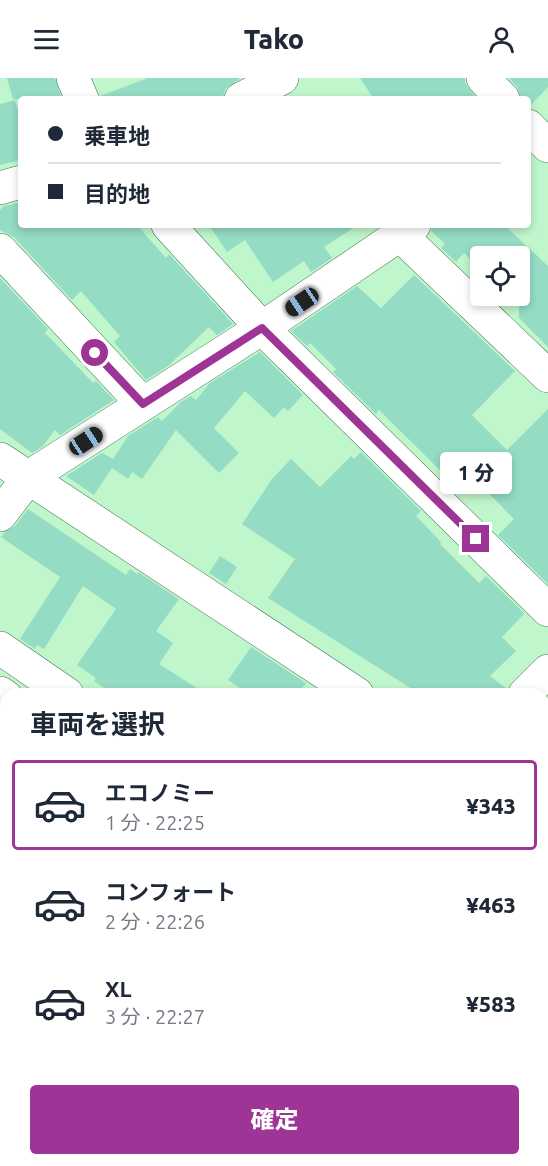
<!DOCTYPE html>
<html lang="ja">
<meta charset="utf-8">
<style>
:root{--surface:#fff;--page:#f6f6f7;--text:#1f2937;--muted:#747a83;--line:#e0e1e3;--accent:#9e3495}
body{margin:0;font-family:Ubuntu,"Noto Sans JP",sans-serif;background:var(--page);color:var(--text);height:100vh;display:flex;flex-direction:column;font-size:22px;white-space:nowrap}
*{box-sizing:border-box;margin:0}
p{font-size:20px;color:var(--muted)}
.icon{flex:none;width:33px;height:33px;fill:none;stroke:currentColor;stroke-width:2;stroke-linecap:round;stroke-linejoin:round}
.map{position:relative;flex:1;overflow:hidden}
.details{position:absolute;left:0px;top:610px;width:549px;height:478px;display:flex;flex-direction:column;background:var(--surface);border-radius:18px 18px 0 0;box-shadow:0 3px 9px #0003}
.details>*{flex:none}
.top-card{position:absolute;left:18px;top:18px;width:513px;height:132px;border-radius:6px;box-shadow:0 3px 9px #0003;display:grid;align-content:center;height:132px;padding:0 30px;background:var(--surface)}
.tools{position:absolute;left:470px;top:168px;display:grid;gap:12px}
.tools a{display:grid;place-items:center;width:60px;height:60px;border-radius:6px;background:var(--surface);box-shadow:0 3px 9px #0003;font-size:30px}
.end{position:absolute;width:27px;height:27px;margin:-14px;border:8px solid #9e3495;background:#fff;box-shadow:0 0 0 3px #fff}
.from{border-radius:50%}
.bubble{position:absolute;height:42px;border-radius:6px;background:var(--surface);box-shadow:0 3px 9px #0003;font-size:20px;font-weight:800;line-height:42px;text-align:center}
.car{position:absolute;width:18px;height:36px;margin:-18px -9px;border-radius:8px;box-shadow:0 0 4px 2px #0007;background:linear-gradient(#222 24%,#8ab4d8 0 40%,#222 0 76%,#8ab4d8 0 86%,#222 0)}
.top-card b{display:flex;align-items:center;gap:21px;height:57px;font-size:22px}
.top-card b+b{border-top:2px solid var(--line)}
.top-card i{width:15px;height:15px;background:var(--text)}
ul{padding:0;list-style:none}
li{display:flex;align-items:center;gap:18px;height:90px;margin:0 12px 9px;padding:0 18px;border:3px solid transparent;border-radius:6px}
li div{flex:1}
li b{display:block;font-size:22px}
li em{font-style:normal;font-weight:800}
li.active{border-color:var(--accent)}
li>.icon{width:54px;height:54px;stroke-width:1.5}
h2{padding:0 30px;font-size:27px;line-height:72px}
.cta{display:flex;gap:12px;margin-top:auto;padding:12px 30px}
.cta a{flex:1;height:69px;border-radius:6px;background:var(--accent);color:#fff;font-size:24px;font-weight:800;line-height:69px;text-align:center}
header{display:flex;justify-content:space-between;align-items:center;height:78px;padding:0 30px;background:var(--surface);font-size:27px;font-weight:800}
.map>svg:first-child{display:block}
.building{fill:#95dcc4}
.lines{fill:none;stroke-linecap:round;stroke-linejoin:round}
.minor-casing{stroke:#40724e;stroke-width:34}
.minor{stroke:#fff;stroke-width:33}
.route{stroke:#9e3495;stroke-width:8}
</style>
<header><svg class="icon" aria-label="menu" viewBox="0 0 24 24"><path d="M4 6h16M4 12h16M4 18h16"/></svg>Tako<svg class="icon" aria-label="person" viewBox="0 0 24 24"><circle cx="12" cy="8" r="4"/><path d="M4 21q1-7 8-7t8 7"/></svg></header>
<div class="map">
<svg width="548" height="1088" viewBox="0 0 548 1088">
<rect width="100%" height="100%" fill="#c0f6cc"/>
<g class="building">
<path d="M 7,0 L 55,0 L 62,21 L 13,21 Z"/>
<path d="M 148,0 L 241,0 L 226,10 L 222,21 L 100,21 L 100,18 Z"/>
<path d="M 360,0 L 465,0 L 465,5 L 475,18 L 470,21 L 374,21 Z"/>
<path d="M 509,0 L 548,0 L 548,9 L 528,30 L 528,21 L 521,21 L 517,9 Z"/>
<path d="M 15,22 L 21,44 L 21,82 L 0,87 L 0,26 Z"/>
<path d="M 17,125 L 21,128 L 21,147 L 137,147 L 166,180 L 169,176 L 233,246 L 217,257 L 209,249 L 168,288 L 146,302 L 114,264 L 120,258 L 81,213 L 72,222 L 14,159 L 0,152 L 0,132 L 4,128 Z"/>
<path d="M 209,147 L 358,147 L 324,169 L 332,180 L 311,194 L 304,183 L 273,204 L 245,162 L 227,174 Z"/>
<path d="M 433,147 L 504,147 L 548,188 L 548,269 L 519,240 L 519,226 L 513,220 L 519,218 L 519,178 L 480,178 L 480,191 L 464,175 L 456,184 L 441,170 L 445,166 L 431,153 Z"/>
<path d="M 414,197 L 515,293 L 472,337 L 507,372 L 548,331 L 548,506 L 498,457 L 514,441 L 465,391 L 452,404 L 379,332 L 376,336 L 333,294 L 336,291 L 310,265 L 307,268 L 291,253 L 357,208 L 381,230 Z"/>
<path d="M 0,200 L 48,251 L 45,255 L 55,265 L 93,305 L 96,303 L 114,322 L 60,357 L 55,352 L 43,368 L 32,375 L 0,351 Z"/>
<path d="M 260,274 L 303,317 L 288,333 L 284,329 L 274,340 L 245,313 L 214,350 L 239,375 L 219,395 L 176,352 L 142,401 L 132,394 L 128,401 L 112,390 L 94,417 L 66,398 L 102,375 L 113,381 L 128,358 L 158,339 L 162,343 L 181,324 L 191,318 L 196,322 L 210,305 Z"/>
<path d="M 361,374 L 421,433 L 416,438 L 441,464 L 440,466 L 479,505 L 486,498 L 523,534 L 524,536 L 502,559 L 516,573 L 490,598 L 507,611 L 507,616 L 420,616 L 268,520 L 295,481 L 242,446 L 272,401 L 291,381 L 320,409 L 351,378 L 354,381 Z"/>
<path d="M 28,431 L 126,497 L 130,491 L 137,496 L 138,494 L 179,521 L 156,553 L 173,565 L 159,586 L 206,616 L 113,616 L 94,603 L 96,600 L 77,587 L 116,531 L 83,508 L 44,571 L 37,567 L 35,571 L 20,561 L 60,499 L 1,459 L 4,455 L 15,448 Z"/>
<path d="M 220,478 L 237,489 L 226,506 L 209,495 Z"/>
<path d="M 251,569 L 306,605 L 298,616 L 249,616 L 228,602 Z"/>
</g>
<g class="lines">
<g class="minor-casing">
<g id="minor">
<path d="M 73,0 L 82,21"/>
<path d="M 483,0 L 503,21"/>
<path d="M 241,21 L 282,0"/>
<path d="M 528,48 L 548,68"/>
<path d="M 0,110 L 21,104"/>
<path d="M 168,147 L 262,250 L 548,532"/>
<path d="M 400,157 L 548,298"/>
<path d="M 0,172 L 143,326"/>
<path d="M 0,381 L 357,616"/>
<path d="M 0,437 L 29,399 L 262,250 L 414,147"/>
<path d="M 0,570 L 67,616"/>
<path d="M 0,615 L 6,619"/>
<path d="M 525,616 L 548,593"/>
<path d="M 543,745 L 548,748"/>
<path d="M 0,820 L 6,824"/>
<path d="M 0,898 L 6,911"/>
<path d="M 543,941 L 548,944"/>
<path d="M 543,982 L 548,985"/>
<path d="M 85,1083 L 87,1088"/>
<path d="M 391,1083 L 399,1088"/>
<path d="M 178,1088 L 182,1083"/>
</g>
</g>
<use href="#minor" class="minor"/>
</g>
<g class="lines">
<path class="route" d="M 95,275 L 143,326 L 262,250 L 476,461"/>
</g>
</svg>
<div class="tools">
<a><svg class="icon" aria-label="locate" viewBox="0 0 24 24"><circle cx="12" cy="12" r="6"/><path d="M12 2v4M12 18v4M2 12h4M18 12h4"/></svg></a>
</div>
<i class="end from" style="left:95px;top:275px"></i>
<i class="end" style="left:476px;top:461px"></i>
<div class="bubble" style="left:440px;top:374px;width:72px">1 分</div>
<i class="car" style="left:302px;top:224px;rotate:236deg"></i>
<i class="car" style="left:86px;top:363px;rotate:57deg"></i>
<div class="top-card">
<b><i class="from"></i>乗車地</b>
<b><i></i>目的地</b>
</div>
<section class="details">
<h2>車両を選択</h2>
<ul>
<li class="active"><svg class="icon" aria-label="car" viewBox="0 0 24 24"><path d="M5 17H2v-5l4-1 3-4h7l3 4 3 1v5h-3M9 17h6M6 11h13"/><circle cx="7" cy="17" r="2"/><circle cx="17" cy="17" r="2"/></svg><div><b>エコノミー</b><p>1 分 · 22:25</p></div><em>¥343</em></li>
<li><svg class="icon" aria-label="car" viewBox="0 0 24 24"><path d="M5 17H2v-5l4-1 3-4h7l3 4 3 1v5h-3M9 17h6M6 11h13"/><circle cx="7" cy="17" r="2"/><circle cx="17" cy="17" r="2"/></svg><div><b>コンフォート</b><p>2 分 · 22:26</p></div><em>¥463</em></li>
<li><svg class="icon" aria-label="car" viewBox="0 0 24 24"><path d="M5 17H2v-5l4-1 3-4h7l3 4 3 1v5h-3M9 17h6M6 11h13"/><circle cx="7" cy="17" r="2"/><circle cx="17" cy="17" r="2"/></svg><div><b>XL</b><p>3 分 · 22:27</p></div><em>¥583</em></li>
</ul>
<div class="cta"><a>確定</a></div>
</section>
</div>
